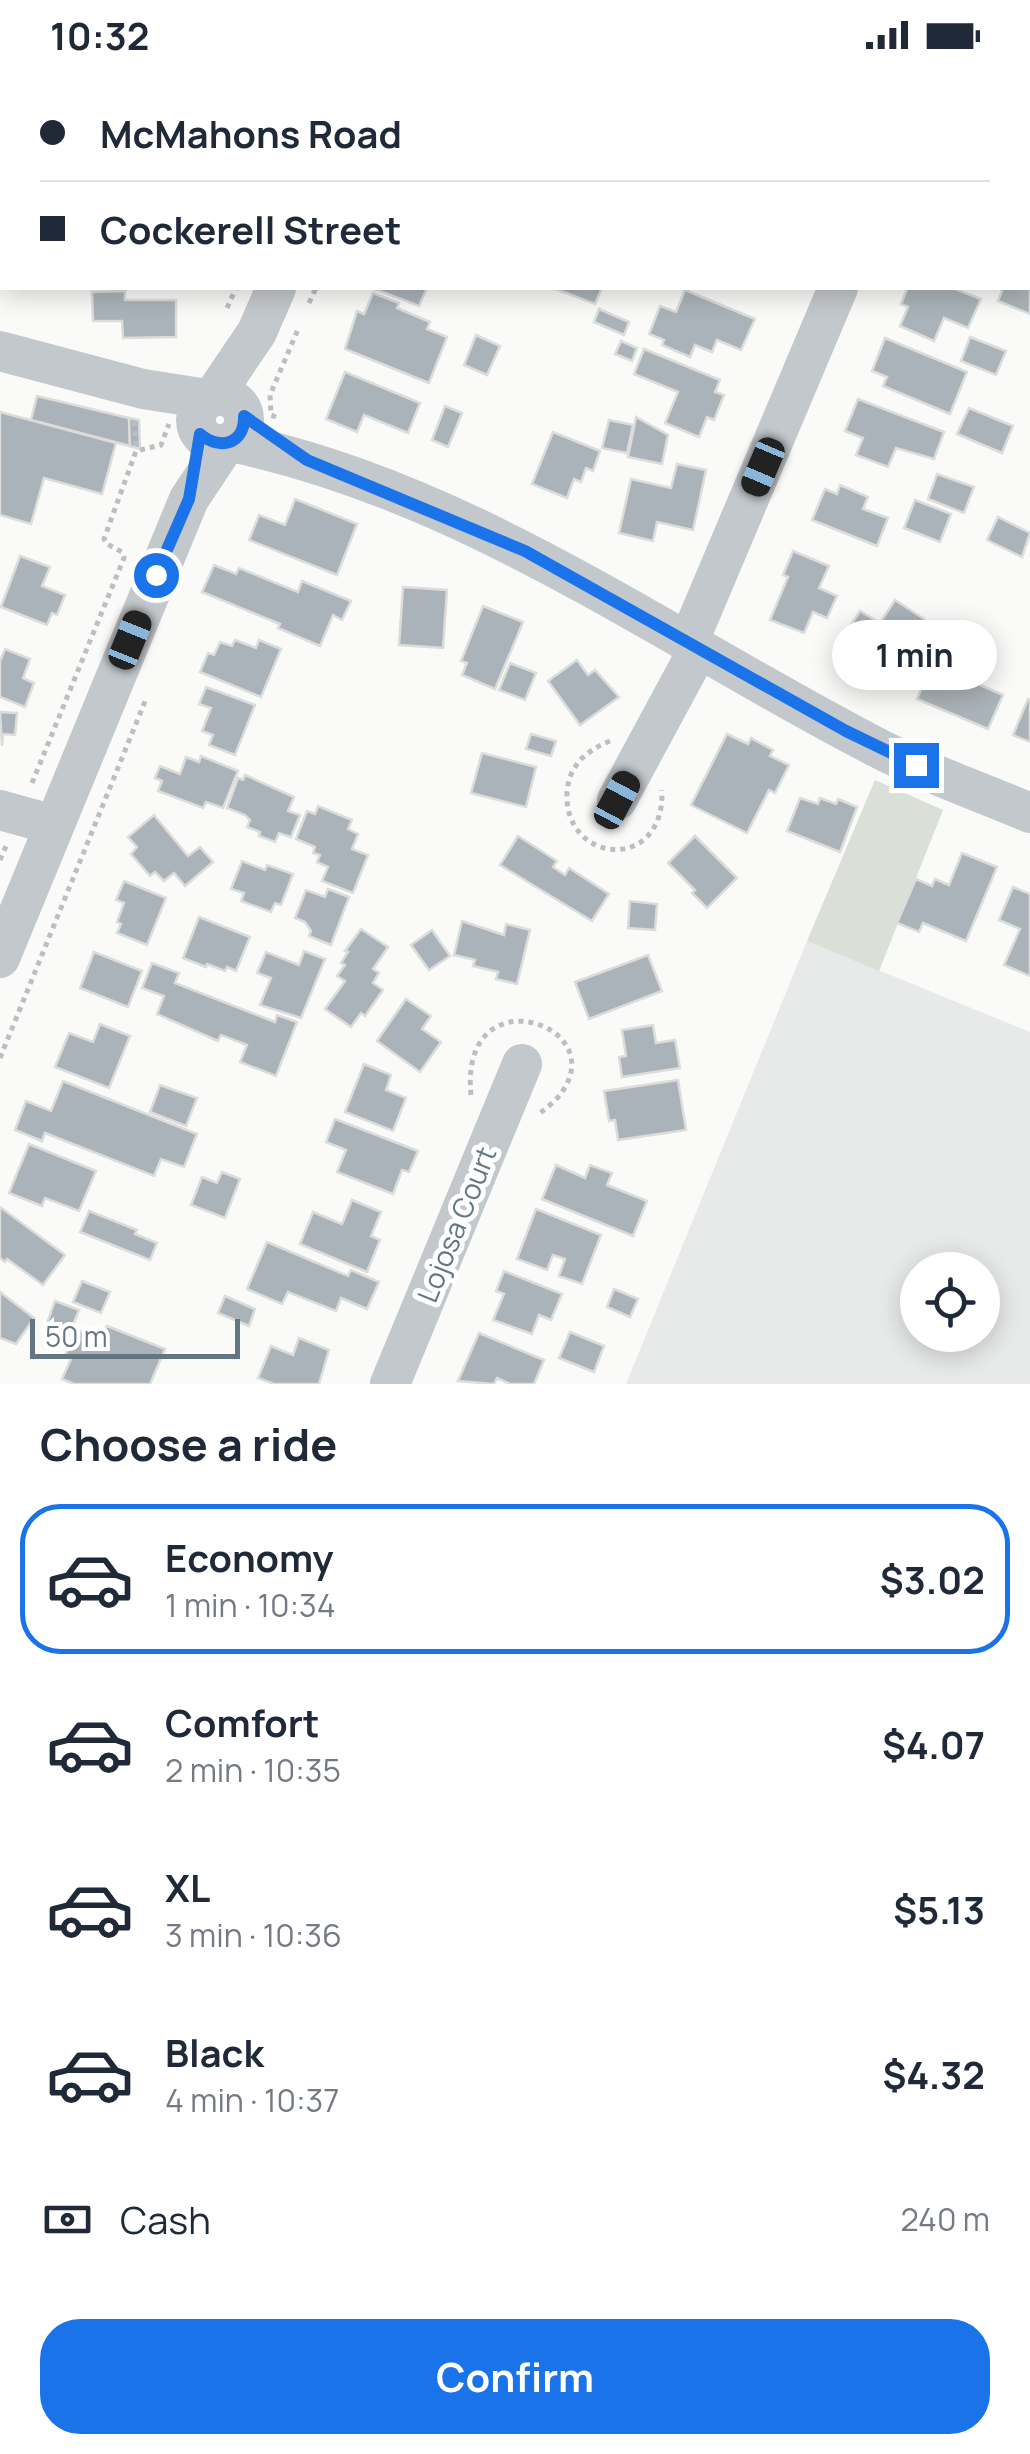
<!DOCTYPE html>
<meta charset="utf-8">
<style>
:root{--surface:#fff;--page:#f6f6f7;--text:#1f2937;--muted:#747a83;--line:#e0e1e3;--accent:#1a73e8}
body{margin:0;font-family:Manrope,sans-serif;background:var(--page);color:var(--text);height:100vh;display:flex;flex-direction:column;font-size:38px;white-space:nowrap}
*{box-sizing:border-box;margin:0}
p{font-size:32px;color:var(--muted)}
.icon{flex:none;width:55px;height:55px;fill:none;stroke:currentColor;stroke-width:2;stroke-linecap:round;stroke-linejoin:round}
.map{position:relative;height:1314px;overflow:hidden}
.details{display:flex;flex-direction:column;background:var(--surface);flex:1}
.details>*{flex:none}
.hud{position:absolute;left:0px;top:0px;width:1030px;height:220px;box-shadow:0 5px 25px #0003;display:grid;align-content:center;height:220px;padding:0 40px;background:var(--surface)}
.tools{position:absolute;left:900px;top:1182px;display:grid;gap:20px}
.tools a{display:grid;place-items:center;width:100px;height:100px;border-radius:50%;background:var(--surface);box-shadow:0 5px 25px #0003;font-size:50px}
.scale{position:absolute;left:30px;bottom:25px;width:210px;box-sizing:border-box;padding-left:10px;border:5px solid #657683;border-top:0;font-size:28px;line-height:35px;white-space:nowrap;color:#657683;-webkit-text-stroke:8px #fff;paint-order:stroke}
.end{position:absolute;width:45px;height:45px;margin:-22px;border:12px solid #1a73e8;background:#fff;box-shadow:0 0 0 5px #fff}
.from{border-radius:50%}
.bubble{position:absolute;height:70px;border-radius:35px;background:var(--surface);box-shadow:0 5px 25px #0003;font-size:32px;font-weight:700;line-height:70px;text-align:center}
.car{position:absolute;width:30px;height:60px;margin:-30px -15px;border-radius:12px;box-shadow:0 0 8px 2px #0007;background:linear-gradient(#222 24%,#8ab4d8 0 40%,#222 0 76%,#8ab4d8 0 86%,#222 0)}
.hud b{display:flex;align-items:center;gap:35px;height:95px;font-size:38px}
.hud b+b{border-top:2px solid var(--line)}
.hud i{width:25px;height:25px;background:var(--text)}
ul{padding:0;list-style:none}
li{display:flex;align-items:center;gap:30px;height:150px;margin:0 20px 15px;padding:0 20px;border:5px solid transparent;border-radius:40px}
li div{flex:1}
li b{display:block;font-size:38px}
li em{font-style:normal;font-weight:700}
li.selected{border-color:var(--accent)}
li>.icon{width:90px;height:90px;stroke-width:1.5}
h2{padding:0 40px;font-size:45px;line-height:120px}
.pay{display:flex;align-items:center;gap:25px;height:110px;padding:0 40px;font-size:38px}
.pay p{margin-inline-start:auto}
.primary-button{display:flex;gap:20px;margin-top:auto;padding:20px 40px}
.primary-button a{flex:1;height:115px;border-radius:40px;background:var(--accent);color:#fff;font-size:40px;font-weight:700;line-height:115px;text-align:center}
.status{display:flex;justify-content:space-between;align-items:center;height:70px;padding:0 50px;background:var(--surface);direction:ltr}
.status svg{height:28px;fill:currentColor}
.map>svg:first-child{display:block}
.built{fill:#e8e9e9;fill-rule:evenodd}
.green{fill:#dadfd7}
.building{fill:#aab3b9;stroke:#dcdcda;stroke-width:2.5}
.lines{fill:none;stroke-linecap:round;stroke-linejoin:round}
.path{stroke:#bbbfc2;stroke-width:5;stroke-dasharray:5 5;stroke-linecap:butt}
.minor{stroke:#c3c8cc;stroke-width:40}
.route{stroke:#1a73e8;stroke-width:12}
.labels{text-anchor:middle;dominant-baseline:central;stroke-width:10;stroke-linejoin:round;paint-order:stroke}
.street-label{font-size:28px;fill:#657683;stroke:#fff}
</style>
<div class="status"><b>10:32</b><svg viewBox="0 0 49 12"><path d="M0 12V9h3v3zM5 12V6h3v6zM10 12V3h3v9zM15 12V0h3v12zM26 1h20v11H26zM47 4h2v5h-2z"/></svg></div>
<div class="map">
<svg width="1030" height="1314" viewBox="0 0 1030 1314">
<rect width="100%" height="100%" fill="#fafaf8"/>
<path class="built" d="M 807,871 L 1030,962 L 1030,1314 L 626,1314 ZM 918,1200 L 982,1200 L 982,1265 L 918,1265 Z"/>
<path class="green" d="M 875,710 L 943,740 L 879,901 L 807,871 Z"/>
<g class="building">
<path d="M 1030,217 L 1030,244 L 998,231 L 1003,218 Z"/>
<path d="M 372,218 L 427,218 L 419,236 Z"/>
<path d="M 553,218 L 602,218 L 595,234 Z"/>
<path d="M 904,218 L 953,218 L 981,229 L 968,258 L 944,248 L 934,271 L 900,256 L 908,237 L 901,234 L 907,219 Z"/>
<path d="M 685,220 L 755,249 L 741,280 L 717,270 L 712,282 L 695,275 L 690,287 L 662,275 L 664,270 L 649,264 L 660,236 L 676,242 Z"/>
<path d="M 125,221 L 125,230 L 176,230 L 176,267 L 123,268 L 122,251 L 93,251 L 92,222 Z"/>
<path d="M 373,223 L 399,233 L 397,238 L 430,252 L 427,259 L 447,267 L 429,313 L 345,279 L 357,241 L 364,244 Z"/>
<path d="M 599,239 L 629,252 L 624,265 L 594,252 Z"/>
<path d="M 476,265 L 500,276 L 487,305 L 464,295 Z"/>
<path d="M 970,267 L 1006,281 L 996,305 L 961,291 Z"/>
<path d="M 885,268 L 967,302 L 950,344 L 883,316 L 887,307 L 872,301 Z"/>
<path d="M 621,271 L 637,278 L 632,291 L 615,284 Z"/>
<path d="M 644,279 L 720,310 L 715,322 L 724,325 L 714,350 L 707,347 L 699,367 L 665,353 L 678,322 L 634,304 Z"/>
<path d="M 345,302 L 420,333 L 408,363 L 364,345 L 357,362 L 326,349 Z"/>
<path d="M 37,326 L 129,348 L 130,376 L 31,350 Z"/>
<path d="M 858,329 L 944,362 L 934,389 L 896,378 L 888,397 L 856,385 L 863,368 L 845,361 Z"/>
<path d="M 445,336 L 462,343 L 448,377 L 432,370 Z"/>
<path d="M 969,338 L 1013,356 L 1002,383 L 957,364 Z"/>
<path d="M 0,342 L 116,373 L 102,424 L 44,408 L 31,454 L 0,445 Z"/>
<path d="M 636,347 L 668,365 L 662,394 L 628,387 Z"/>
<path d="M 129,348 L 139,350 L 140,379 L 130,376 Z"/>
<path d="M 609,350 L 633,355 L 627,383 L 602,378 Z"/>
<path d="M 553,362 L 600,381 L 593,401 L 586,398 L 581,412 L 574,409 L 567,428 L 532,414 Z"/>
<path d="M 677,394 L 706,400 L 693,460 L 657,452 L 653,471 L 619,463 L 631,409 L 671,418 Z"/>
<path d="M 937,404 L 974,417 L 964,443 L 928,429 Z"/>
<path d="M 840,415 L 868,427 L 863,439 L 888,448 L 877,476 L 812,450 L 825,419 L 837,424 Z"/>
<path d="M 295,429 L 357,454 L 337,505 L 249,470 L 259,445 L 285,455 Z"/>
<path d="M 915,430 L 951,444 L 940,472 L 904,458 Z"/>
<path d="M 998,447 L 1030,463 L 1022,487 L 987,470 Z"/>
<path d="M 793,481 L 829,496 L 819,518 L 837,526 L 827,548 L 813,542 L 804,563 L 770,550 L 788,507 L 783,505 Z"/>
<path d="M 20,486 L 50,497 L 42,516 L 65,525 L 57,545 L 52,543 L 47,555 L 1,537 Z"/>
<path d="M 214,495 L 236,504 L 239,498 L 298,522 L 302,511 L 351,531 L 342,550 L 333,545 L 320,576 L 278,558 L 280,554 L 202,522 Z"/>
<path d="M 403,517 L 447,520 L 443,578 L 399,575 Z"/>
<path d="M 895,530 L 924,549 L 887,607 L 858,589 L 865,577 L 845,564 L 860,541 L 880,553 Z"/>
<path d="M 483,536 L 523,552 L 495,619 L 462,605 L 467,593 L 461,591 Z"/>
<path d="M 235,570 L 256,578 L 259,570 L 281,579 L 261,627 L 200,602 L 208,583 L 214,585 L 220,572 L 232,576 Z"/>
<path d="M 5,579 L 30,589 L 23,608 L 34,613 L 25,637 L 0,627 L 0,591 Z"/>
<path d="M 577,590 L 588,605 L 595,600 L 619,627 L 580,655 L 548,611 Z"/>
<path d="M 510,593 L 536,603 L 525,630 L 499,620 Z"/>
<path d="M 932,594 L 1003,625 L 988,659 L 917,629 Z"/>
<path d="M 206,617 L 255,635 L 235,685 L 209,675 L 213,665 L 202,661 L 211,638 L 199,634 Z"/>
<path d="M 1028,629 L 1030,630 L 1030,672 L 1013,665 Z"/>
<path d="M 0,642 L 17,643 L 15,665 L 3,664 L 2,676 Z"/>
<path d="M 531,664 L 556,671 L 551,686 L 526,679 Z"/>
<path d="M 727,664 L 748,674 L 751,668 L 773,680 L 770,686 L 789,695 L 775,723 L 769,720 L 747,763 L 691,735 Z"/>
<path d="M 482,683 L 536,697 L 526,737 L 471,723 Z"/>
<path d="M 201,686 L 238,701 L 223,738 L 206,732 L 203,738 L 158,721 L 162,711 L 155,708 L 160,696 L 180,704 L 186,687 L 199,692 Z"/>
<path d="M 245,705 L 294,727 L 288,741 L 300,745 L 291,767 L 279,763 L 275,772 L 259,766 L 260,762 L 247,757 L 250,750 L 245,745 L 227,738 L 238,708 L 243,710 Z"/>
<path d="M 800,728 L 818,734 L 820,728 L 836,734 L 838,729 L 857,737 L 840,782 L 787,761 Z"/>
<path d="M 318,736 L 352,750 L 348,759 L 358,764 L 352,779 L 368,785 L 353,823 L 322,811 L 328,797 L 317,792 L 320,785 L 313,783 L 315,777 L 296,769 L 307,741 L 315,744 Z"/>
<path d="M 154,745 L 188,786 L 200,777 L 213,792 L 185,816 L 174,803 L 164,811 L 155,802 L 150,806 L 131,784 L 137,777 L 128,767 Z"/>
<path d="M 518,766 L 557,791 L 553,797 L 565,805 L 569,798 L 609,824 L 592,851 L 500,795 Z"/>
<path d="M 695,766 L 737,808 L 707,838 L 692,823 L 695,820 L 668,793 Z"/>
<path d="M 962,783 L 997,797 L 966,871 L 923,853 L 919,862 L 897,853 L 916,809 L 932,816 L 935,809 L 949,815 Z"/>
<path d="M 242,791 L 265,800 L 267,795 L 293,804 L 281,835 L 275,833 L 271,842 L 241,831 L 244,823 L 231,819 Z"/>
<path d="M 124,811 L 166,828 L 147,875 L 117,863 L 121,854 L 117,852 L 124,833 L 116,830 Z"/>
<path d="M 1013,817 L 1030,824 L 1030,906 L 1004,895 L 1020,859 L 999,850 Z"/>
<path d="M 328,819 L 349,827 L 331,875 L 309,866 L 311,861 L 305,852 L 295,848 L 306,820 L 325,827 Z"/>
<path d="M 630,831 L 657,834 L 655,860 L 628,858 Z"/>
<path d="M 199,847 L 250,867 L 236,901 L 227,897 L 225,901 L 207,894 L 206,897 L 183,888 Z"/>
<path d="M 462,851 L 504,865 L 506,854 L 530,860 L 517,914 L 496,909 L 498,902 L 473,896 L 475,890 L 454,885 Z"/>
<path d="M 361,859 L 388,877 L 373,899 L 379,903 L 373,913 L 383,920 L 365,946 L 361,943 L 351,957 L 325,939 L 345,911 L 337,906 L 345,895 L 341,893 L 348,882 L 345,881 Z"/>
<path d="M 432,860 L 450,886 L 429,900 L 411,875 Z"/>
<path d="M 304,881 L 325,889 L 301,948 L 260,935 L 271,908 L 257,903 L 266,882 L 299,895 Z"/>
<path d="M 94,882 L 142,901 L 128,937 L 80,918 Z"/>
<path d="M 648,885 L 662,921 L 589,949 L 575,912 Z"/>
<path d="M 152,893 L 179,903 L 175,913 L 275,952 L 277,945 L 297,952 L 276,1006 L 240,992 L 247,975 L 221,965 L 218,971 L 157,944 L 164,926 L 142,918 Z"/>
<path d="M 406,929 L 431,946 L 422,959 L 441,972 L 420,1002 L 377,971 Z"/>
<path d="M 100,954 L 130,966 L 109,1018 L 55,997 L 69,963 L 93,972 Z"/>
<path d="M 653,955 L 656,973 L 675,970 L 680,998 L 622,1007 L 619,987 L 626,986 L 622,960 Z"/>
<path d="M 364,994 L 391,1005 L 386,1020 L 406,1028 L 393,1061 L 345,1042 Z"/>
<path d="M 678,1010 L 686,1060 L 618,1070 L 615,1050 L 609,1051 L 604,1021 Z"/>
<path d="M 63,1011 L 197,1064 L 184,1097 L 161,1089 L 154,1106 L 45,1063 L 42,1071 L 15,1060 L 26,1031 L 51,1041 Z"/>
<path d="M 160,1015 L 197,1028 L 186,1056 L 150,1042 Z"/>
<path d="M 335,1049 L 418,1081 L 409,1102 L 402,1100 L 393,1124 L 337,1102 L 346,1080 L 326,1072 Z"/>
<path d="M 29,1074 L 96,1101 L 79,1141 L 45,1128 L 42,1136 L 9,1123 Z"/>
<path d="M 556,1095 L 585,1108 L 590,1095 L 612,1103 L 607,1115 L 647,1131 L 633,1166 L 542,1129 Z"/>
<path d="M 222,1102 L 240,1109 L 225,1148 L 191,1135 L 202,1107 L 217,1113 Z"/>
<path d="M 352,1130 L 381,1142 L 371,1166 L 380,1170 L 367,1202 L 300,1174 L 313,1142 L 342,1154 Z"/>
<path d="M 0,1137 L 65,1185 L 43,1215 L 7,1189 L 5,1192 L 0,1188 Z"/>
<path d="M 536,1139 L 601,1165 L 582,1214 L 559,1206 L 565,1189 L 553,1185 L 547,1200 L 517,1189 Z"/>
<path d="M 89,1141 L 137,1160 L 135,1164 L 157,1173 L 150,1190 L 80,1162 Z"/>
<path d="M 267,1172 L 348,1206 L 351,1200 L 379,1212 L 367,1239 L 341,1228 L 336,1241 L 288,1222 L 282,1234 L 247,1219 Z"/>
<path d="M 504,1201 L 562,1224 L 551,1250 L 539,1245 L 532,1264 L 493,1250 L 504,1224 L 496,1221 Z"/>
<path d="M 82,1211 L 110,1222 L 101,1243 L 73,1232 Z"/>
<path d="M 614,1219 L 638,1229 L 630,1247 L 607,1237 Z"/>
<path d="M 0,1222 L 34,1248 L 16,1274 L 0,1268 Z"/>
<path d="M 225,1226 L 255,1239 L 249,1256 L 218,1243 Z"/>
<path d="M 55,1231 L 79,1240 L 69,1265 L 46,1256 Z"/>
<path d="M 107,1256 L 165,1279 L 150,1314 L 74,1314 L 62,1309 L 71,1289 L 65,1286 L 76,1259 L 101,1269 Z"/>
<path d="M 570,1262 L 604,1276 L 594,1302 L 559,1288 Z"/>
<path d="M 479,1263 L 544,1290 L 534,1314 L 510,1314 L 497,1308 L 494,1314 L 458,1311 Z"/>
<path d="M 299,1268 L 329,1280 L 319,1314 L 274,1314 L 258,1308 L 271,1276 L 293,1285 Z"/>
</g>
<g class="lines">
<g class="path">
<path d="M 324,2 L 325,0"/>
<path d="M 405,2 L 406,0"/>
<path d="M 309,233 L 316,218"/>
<path d="M 227,238 L 236,218"/>
<path d="M 276,347 L 271,345 L 270,325 L 299,257"/>
<path d="M 134,351 L 136,380"/>
<path d="M 610,671 C 587,680 569,695 567,722 C 563,794 665,804 662,720"/>
<path d="M 32,713 L 124,488 L 122,482 L 107,474 L 104,469 L 136,381 L 161,375 L 169,354"/>
<path d="M 0,790 L 7,774"/>
<path d="M 0,988 L 146,629"/>
<path d="M 471,1025 C 459,904 611,953 562,1022 C 556,1031 546,1038 539,1044"/>
</g>
<g class="minor">
<path d="M 364,2 L 365,0"/>
<path d="M 0,281 L 143,319 L 207,329"/>
<circle cx="220" cy="350" r="24"/>
<path d="M 213,327 L 257,262 L 276,218"/>
<path d="M 231,372 C 467,421 665,568 876,677 C 925,703 979,721 1030,743"/>
<path d="M 688,573 L 838,218"/>
<path d="M 617,730 L 698,580"/>
<path d="M 0,740 L 54,755"/>
<path d="M 0,888 L 189,429 L 225,375"/>
<path d="M 390,1314 L 522,994"/>
</g>
</g>
<g class="lines">
<path class="route" d="M 156,505 L 189,429 L 200,364 C 220,381 245,374 244,346 L 307,390 L 525,481 L 846,661 L 916,695"/>
</g>
<g class="labels">
<g class="street-label">
<text transform="translate(456 1154) rotate(-68)">Lojosa Court</text>
</g>
</g>
</svg>
<div class="tools">
<a><svg class="icon" aria-label="locate" viewBox="0 0 24 24"><circle cx="12" cy="12" r="6"/><path d="M12 2v4M12 18v4M2 12h4M18 12h4"/></svg></a>
</div>
<div class="scale">50 m</div>
<i class="end from" style="left:156px;top:505px"></i>
<i class="end" style="left:916px;top:695px"></i>
<div class="bubble" style="left:832px;top:550px;width:165px">1 min</div>
<i class="car" style="left:763px;top:397px;rotate:203deg"></i>
<i class="car" style="left:130px;top:570px;rotate:22deg"></i>
<i class="car" style="left:617px;top:730px;rotate:28deg"></i>
<div class="hud">
<b><i class="from"></i>McMahons Road</b>
<b><i></i>Cockerell Street</b>
</div>
</div>
<section class="details">
<h2>Choose a ride</h2>
<ul>
<li class="selected"><svg class="icon" aria-label="car" viewBox="0 0 24 24"><path d="M5 17H2v-5l4-1 3-4h7l3 4 3 1v5h-3M9 17h6M6 11h13"/><circle cx="7" cy="17" r="2"/><circle cx="17" cy="17" r="2"/></svg><div><b>Economy</b><p>1 min · 10:34</p></div><em>$3.02</em></li>
<li><svg class="icon" aria-label="car" viewBox="0 0 24 24"><path d="M5 17H2v-5l4-1 3-4h7l3 4 3 1v5h-3M9 17h6M6 11h13"/><circle cx="7" cy="17" r="2"/><circle cx="17" cy="17" r="2"/></svg><div><b>Comfort</b><p>2 min · 10:35</p></div><em>$4.07</em></li>
<li><svg class="icon" aria-label="car" viewBox="0 0 24 24"><path d="M5 17H2v-5l4-1 3-4h7l3 4 3 1v5h-3M9 17h6M6 11h13"/><circle cx="7" cy="17" r="2"/><circle cx="17" cy="17" r="2"/></svg><div><b>XL</b><p>3 min · 10:36</p></div><em>$5.13</em></li>
<li><svg class="icon" aria-label="car" viewBox="0 0 24 24"><path d="M5 17H2v-5l4-1 3-4h7l3 4 3 1v5h-3M9 17h6M6 11h13"/><circle cx="7" cy="17" r="2"/><circle cx="17" cy="17" r="2"/></svg><div><b>Black</b><p>4 min · 10:37</p></div><em>$4.32</em></li>
</ul>
<div class="pay"><svg class="icon" aria-label="cash" viewBox="0 0 24 24"><path d="M3 7h18v10H3z"/><circle cx="12" cy="12" r="2"/></svg>Cash<p>240 m</p></div>
<div class="primary-button"><a>Confirm</a></div>
</section>
